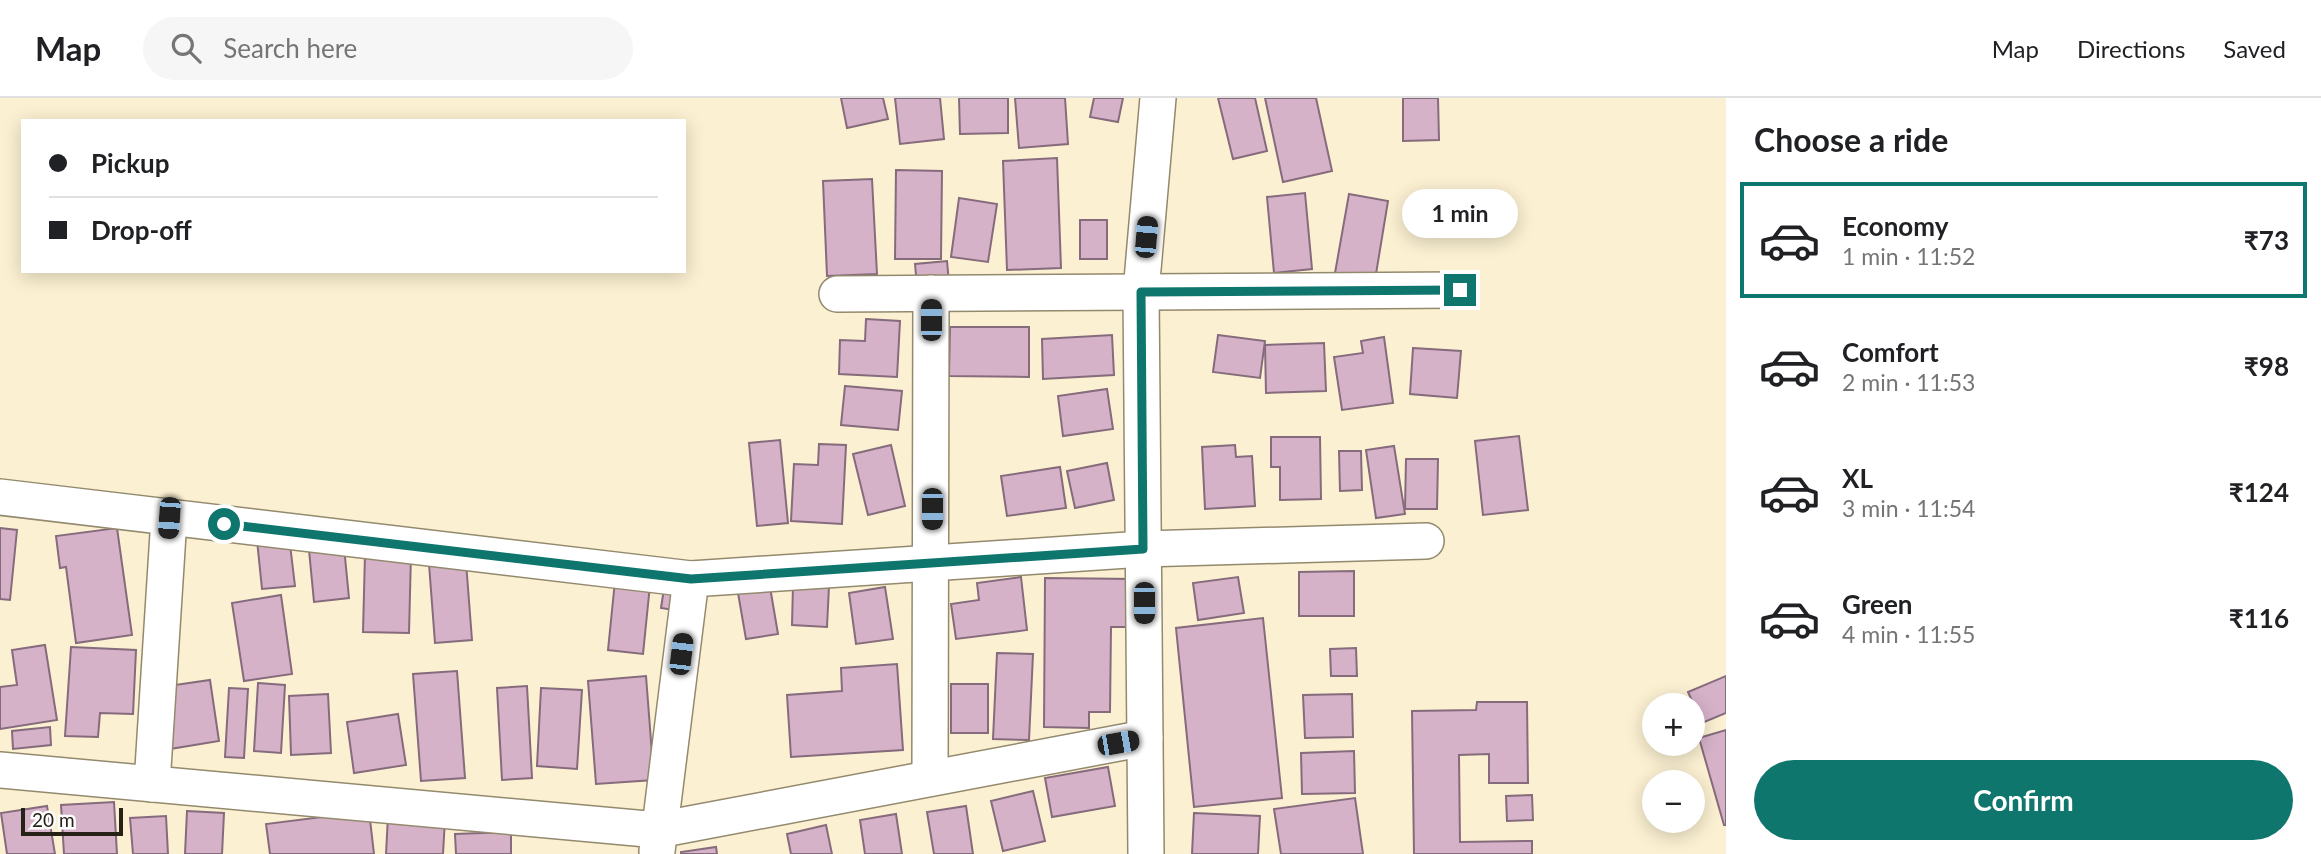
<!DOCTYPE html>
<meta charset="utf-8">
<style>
:root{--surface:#fff;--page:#f6f6f6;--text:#202124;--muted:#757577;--line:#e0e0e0;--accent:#0f766e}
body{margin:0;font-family:Lato,sans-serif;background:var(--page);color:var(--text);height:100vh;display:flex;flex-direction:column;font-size:26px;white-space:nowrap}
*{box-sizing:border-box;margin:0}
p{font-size:23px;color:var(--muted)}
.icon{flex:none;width:38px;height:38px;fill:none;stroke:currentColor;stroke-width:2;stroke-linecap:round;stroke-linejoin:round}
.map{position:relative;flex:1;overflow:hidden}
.side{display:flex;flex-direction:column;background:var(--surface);width:595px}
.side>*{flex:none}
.top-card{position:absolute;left:21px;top:21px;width:665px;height:154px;border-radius:0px;box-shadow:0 4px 18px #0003;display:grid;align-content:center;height:154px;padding:0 28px;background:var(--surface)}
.buttons{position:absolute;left:1642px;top:595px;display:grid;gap:14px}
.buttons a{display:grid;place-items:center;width:63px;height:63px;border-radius:50%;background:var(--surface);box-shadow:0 4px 18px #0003;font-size:35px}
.scale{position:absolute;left:21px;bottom:18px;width:102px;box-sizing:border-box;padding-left:7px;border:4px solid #262217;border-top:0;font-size:19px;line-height:24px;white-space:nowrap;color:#262217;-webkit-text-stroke:5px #fdfdfd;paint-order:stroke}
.end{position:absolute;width:32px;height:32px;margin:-16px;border:9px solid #0f766e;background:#fff;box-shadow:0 0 0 4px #fff}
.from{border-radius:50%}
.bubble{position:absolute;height:49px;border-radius:24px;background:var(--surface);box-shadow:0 4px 18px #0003;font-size:23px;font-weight:700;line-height:49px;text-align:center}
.car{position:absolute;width:21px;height:42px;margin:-21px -10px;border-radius:9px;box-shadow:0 0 5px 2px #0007;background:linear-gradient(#222 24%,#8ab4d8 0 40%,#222 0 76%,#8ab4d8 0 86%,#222 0)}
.top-card b{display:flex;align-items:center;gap:24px;height:66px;font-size:26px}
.top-card b+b{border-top:2px solid var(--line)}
.top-card i{width:18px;height:18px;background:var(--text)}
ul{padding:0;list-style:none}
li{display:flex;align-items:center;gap:21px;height:116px;margin:0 14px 10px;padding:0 14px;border:4px solid transparent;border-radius:0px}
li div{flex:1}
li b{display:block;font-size:26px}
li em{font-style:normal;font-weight:700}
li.active{border-color:var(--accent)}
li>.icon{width:63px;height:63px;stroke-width:1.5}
h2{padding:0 28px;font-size:32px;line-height:84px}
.primary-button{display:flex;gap:14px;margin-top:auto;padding:14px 28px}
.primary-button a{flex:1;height:80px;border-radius:42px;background:var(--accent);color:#fff;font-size:28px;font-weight:700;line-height:80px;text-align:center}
header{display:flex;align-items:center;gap:42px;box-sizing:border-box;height:98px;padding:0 35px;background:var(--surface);border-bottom:2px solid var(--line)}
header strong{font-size:33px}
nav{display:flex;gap:38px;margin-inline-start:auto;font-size:24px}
.search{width:490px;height:63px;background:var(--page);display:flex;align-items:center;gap:18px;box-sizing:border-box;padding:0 24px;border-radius:38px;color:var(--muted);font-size:26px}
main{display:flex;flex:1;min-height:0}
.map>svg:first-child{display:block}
.building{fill:#d6b2c9;stroke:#856b7c;stroke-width:2}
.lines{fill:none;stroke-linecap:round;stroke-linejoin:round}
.minor-casing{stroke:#93896d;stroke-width:38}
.minor{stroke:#fff;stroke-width:35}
.route{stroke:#0f766e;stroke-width:9}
</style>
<header>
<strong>Map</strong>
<div class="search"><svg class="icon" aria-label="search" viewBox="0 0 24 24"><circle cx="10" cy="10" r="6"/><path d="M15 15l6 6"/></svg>Search here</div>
<nav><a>Map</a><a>Directions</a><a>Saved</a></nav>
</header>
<main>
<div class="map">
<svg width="1726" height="756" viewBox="0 0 1726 756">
<rect width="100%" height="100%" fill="#fbf0d1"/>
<g class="building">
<path d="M 841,0 L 883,0 L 888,21 L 847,30 Z"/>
<path d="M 895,0 L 940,0 L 944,41 L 900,46 Z"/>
<path d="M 959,0 L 1008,0 L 1008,35 L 960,36 Z"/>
<path d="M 1015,0 L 1065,0 L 1068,46 L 1019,50 Z"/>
<path d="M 1094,0 L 1123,0 L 1118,24 L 1090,19 Z"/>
<path d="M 1218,0 L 1255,0 L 1267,53 L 1233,61 Z"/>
<path d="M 1265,0 L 1316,0 L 1332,73 L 1283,84 Z"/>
<path d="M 1403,0 L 1438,0 L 1439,42 L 1403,43 Z"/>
<path d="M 1057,60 L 1061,170 L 1007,172 L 1003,63 Z"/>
<path d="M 896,72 L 942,73 L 941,161 L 895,161 Z"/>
<path d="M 872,81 L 877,176 L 827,178 L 823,83 Z"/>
<path d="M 1305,95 L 1312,171 L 1274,175 L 1267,99 Z"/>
<path d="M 1349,96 L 1388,103 L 1375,182 L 1335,175 Z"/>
<path d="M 959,100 L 997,106 L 988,164 L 951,159 Z"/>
<rect x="1080" y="122" width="27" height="39"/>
<path d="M 947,163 L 949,185 L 917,188 L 915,166 Z"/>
<path d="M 866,221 L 900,223 L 897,279 L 839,276 L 840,242 L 865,243 Z"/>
<path d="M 950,229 L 1029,229 L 1029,279 L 949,278 Z"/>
<path d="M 1112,237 L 1114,277 L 1043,281 L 1042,241 Z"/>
<path d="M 1218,237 L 1265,243 L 1260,280 L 1213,274 Z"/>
<path d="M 1384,239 L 1393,305 L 1342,312 L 1334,259 L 1363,255 L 1361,243 Z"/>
<path d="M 1324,245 L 1326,293 L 1266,295 L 1265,247 Z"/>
<path d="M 1413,250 L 1461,253 L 1457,300 L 1410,296 Z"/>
<path d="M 845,288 L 902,293 L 898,332 L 841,327 Z"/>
<path d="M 1107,291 L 1113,331 L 1063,338 L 1058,298 Z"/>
<path d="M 1519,338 L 1528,412 L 1483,417 L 1475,343 Z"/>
<path d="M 1271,339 L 1320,339 L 1321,401 L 1280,402 L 1280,369 L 1271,369 Z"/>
<path d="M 780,342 L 788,425 L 757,428 L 749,345 Z"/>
<path d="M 819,346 L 846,347 L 842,426 L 791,423 L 794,366 L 818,367 Z"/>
<path d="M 891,347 L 905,408 L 868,417 L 853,356 Z"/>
<path d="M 1235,347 L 1236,359 L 1252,358 L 1255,408 L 1205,411 L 1202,349 Z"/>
<path d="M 1394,348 L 1405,416 L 1376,420 L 1366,352 Z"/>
<path d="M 1339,353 L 1361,353 L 1362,392 L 1340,393 Z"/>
<path d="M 1406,361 L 1438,361 L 1437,411 L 1405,411 Z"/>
<path d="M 1107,365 L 1114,402 L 1075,410 L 1067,373 Z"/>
<path d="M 1060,369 L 1066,410 L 1007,418 L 1001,378 Z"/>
<path d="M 0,430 L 17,432 L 10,502 L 0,501 Z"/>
<path d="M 117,430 L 132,537 L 76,545 L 66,469 L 60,470 L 56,438 Z"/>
<path d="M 289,438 L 295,488 L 262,491 L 257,442 Z"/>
<path d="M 344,449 L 349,500 L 314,504 L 309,452 Z"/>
<path d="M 365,456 L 411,456 L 409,535 L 363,534 Z"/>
<path d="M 466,464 L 472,542 L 435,545 L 429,466 Z"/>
<path d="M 616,473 L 651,477 L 643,556 L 608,552 Z"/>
<path d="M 1354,473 L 1354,518 L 1299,518 L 1299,474 Z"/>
<path d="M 1021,479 L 1027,532 L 956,541 L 951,506 L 979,502 L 977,485 Z"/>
<path d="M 1238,479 L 1244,515 L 1198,522 L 1193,485 Z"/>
<path d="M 1045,480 L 1135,481 L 1134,529 L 1111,529 L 1110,614 L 1089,614 L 1089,630 L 1044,629 Z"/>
<path d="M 665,484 L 684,487 L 680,513 L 661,510 Z"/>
<path d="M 793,487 L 829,488 L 827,529 L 792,527 Z"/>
<path d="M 770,489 L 778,536 L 746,541 L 738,495 Z"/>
<path d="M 885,489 L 893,541 L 856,546 L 849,495 Z"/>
<path d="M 281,497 L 292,576 L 244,583 L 232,505 Z"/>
<path d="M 1263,520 L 1282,700 L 1194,709 L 1176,530 Z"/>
<path d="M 45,547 L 57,622 L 0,631 L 0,589 L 17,587 L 12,552 Z"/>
<path d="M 71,549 L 136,552 L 133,616 L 100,615 L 98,639 L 65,638 Z"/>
<path d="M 1356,550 L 1357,578 L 1331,578 L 1330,551 Z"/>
<path d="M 997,555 L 1033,556 L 1029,642 L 993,641 Z"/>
<path d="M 897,566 L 903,652 L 791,659 L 787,597 L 842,593 L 841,570 Z"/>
<path d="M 457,573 L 465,680 L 421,683 L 413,576 Z"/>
<path d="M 646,578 L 654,682 L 596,686 L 588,583 Z"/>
<path d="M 1726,578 L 1726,615 L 1702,625 L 1688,594 Z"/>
<path d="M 210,582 L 219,643 L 170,651 L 161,589 Z"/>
<path d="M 258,585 L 285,587 L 281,655 L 254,653 Z"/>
<rect x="951" y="586" width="37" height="49"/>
<path d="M 527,588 L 532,680 L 502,682 L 497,590 Z"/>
<path d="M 229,590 L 248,591 L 244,660 L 225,659 Z"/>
<path d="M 541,590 L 582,592 L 577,671 L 537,668 Z"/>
<path d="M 328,596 L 331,655 L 291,657 L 289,598 Z"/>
<path d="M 1352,596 L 1353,639 L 1305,640 L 1303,597 Z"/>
<path d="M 1477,604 L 1527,604 L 1528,685 L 1489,685 L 1489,656 L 1459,657 L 1460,744 L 1532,743 L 1532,756 L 1414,756 L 1412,613 L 1476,612 Z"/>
<path d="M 398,616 L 406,667 L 354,675 L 347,624 Z"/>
<path d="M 50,629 L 51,647 L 13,651 L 12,633 Z"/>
<path d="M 1726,632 L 1726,727 L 1724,727 L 1699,640 Z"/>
<path d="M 1354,653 L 1355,695 L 1302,696 L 1301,655 Z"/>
<path d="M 1108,669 L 1115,708 L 1052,719 L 1045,680 Z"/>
<path d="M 1033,693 L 1045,743 L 1003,753 L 991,703 Z"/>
<path d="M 1532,697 L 1533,722 L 1507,723 L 1506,698 Z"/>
<path d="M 1355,700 L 1363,756 L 1281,756 L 1274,711 Z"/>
<path d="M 114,704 L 117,756 L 64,756 L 61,707 Z"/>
<path d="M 47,708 L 55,756 L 7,756 L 1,715 Z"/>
<path d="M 966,708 L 973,756 L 934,756 L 927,714 Z"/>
<path d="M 187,713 L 224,715 L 222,756 L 185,756 Z"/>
<path d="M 369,713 L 374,756 L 270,756 L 266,726 Z"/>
<path d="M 1194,715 L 1260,718 L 1258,756 L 1192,756 Z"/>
<path d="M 896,716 L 902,756 L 865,756 L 860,722 Z"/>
<path d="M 166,718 L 168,756 L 133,756 L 130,720 Z"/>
<path d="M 388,718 L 445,721 L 443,756 L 386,756 Z"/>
<path d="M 826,727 L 832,756 L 791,756 L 787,736 Z"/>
<path d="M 511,734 L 511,756 L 456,756 L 455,736 Z"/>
<path d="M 716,749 L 717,756 L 681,756 L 681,754 Z"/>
</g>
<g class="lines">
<g class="minor-casing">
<g id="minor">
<path d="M 837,196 L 1460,192"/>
<path d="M 0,399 L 691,481"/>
<path d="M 0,672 L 658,732 L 1145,640"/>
<path d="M 930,680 L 931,195"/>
<path d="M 152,686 L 169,420"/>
<path d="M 657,753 L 691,481 L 1143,451 L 1426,443"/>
<path d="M 1146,756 L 1141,194 L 1158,0"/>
</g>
</g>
<use href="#minor" class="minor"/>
</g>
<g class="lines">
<path class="route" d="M 224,426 L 691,481 L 1143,451 L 1141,194 L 1460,192"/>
</g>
</svg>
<div class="buttons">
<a>+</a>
<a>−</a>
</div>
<div class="scale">20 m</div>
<i class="end from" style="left:224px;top:426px"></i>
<i class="end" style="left:1460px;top:192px"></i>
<div class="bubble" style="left:1402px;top:91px;width:116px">1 min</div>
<i class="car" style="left:1146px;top:139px;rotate:5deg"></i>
<i class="car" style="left:931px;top:222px;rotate:0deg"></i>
<i class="car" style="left:932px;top:411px;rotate:180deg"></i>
<i class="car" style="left:169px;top:420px;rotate:184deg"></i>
<i class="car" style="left:1144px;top:505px;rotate:180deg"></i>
<i class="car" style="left:681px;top:556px;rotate:7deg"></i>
<i class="car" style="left:1118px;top:645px;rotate:80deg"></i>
<div class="top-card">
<b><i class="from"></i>Pickup</b>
<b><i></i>Drop-off</b>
</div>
</div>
<section class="side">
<h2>Choose a ride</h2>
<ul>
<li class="active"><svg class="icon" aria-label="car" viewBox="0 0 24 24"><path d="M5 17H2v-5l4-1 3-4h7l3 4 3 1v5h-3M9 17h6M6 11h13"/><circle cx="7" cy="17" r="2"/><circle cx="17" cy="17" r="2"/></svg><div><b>Economy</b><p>1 min · 11:52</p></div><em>₹73</em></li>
<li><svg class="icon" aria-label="car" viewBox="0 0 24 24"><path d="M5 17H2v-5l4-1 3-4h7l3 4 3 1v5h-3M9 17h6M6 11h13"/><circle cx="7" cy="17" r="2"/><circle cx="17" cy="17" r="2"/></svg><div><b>Comfort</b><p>2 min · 11:53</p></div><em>₹98</em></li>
<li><svg class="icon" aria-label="car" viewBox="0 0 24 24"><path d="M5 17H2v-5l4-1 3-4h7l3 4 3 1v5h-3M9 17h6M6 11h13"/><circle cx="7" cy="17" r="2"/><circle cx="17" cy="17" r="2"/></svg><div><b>XL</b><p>3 min · 11:54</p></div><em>₹124</em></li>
<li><svg class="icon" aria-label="car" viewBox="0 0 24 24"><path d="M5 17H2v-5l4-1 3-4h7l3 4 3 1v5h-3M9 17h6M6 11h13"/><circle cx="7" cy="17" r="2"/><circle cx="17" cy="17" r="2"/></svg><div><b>Green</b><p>4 min · 11:55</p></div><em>₹116</em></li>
</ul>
<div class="primary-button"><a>Confirm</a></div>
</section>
</main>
